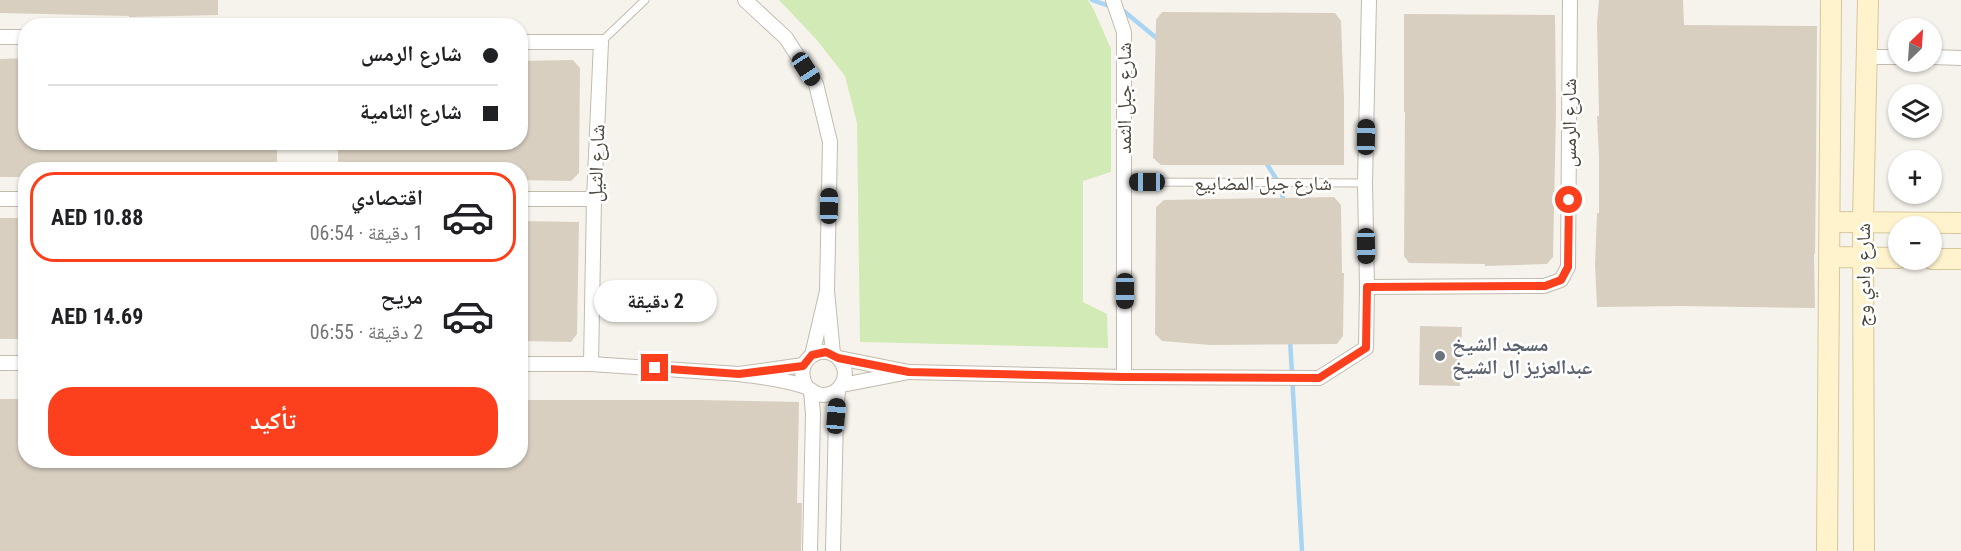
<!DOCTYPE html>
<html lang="ar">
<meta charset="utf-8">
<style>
:root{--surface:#fff;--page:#f6f6f6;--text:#202124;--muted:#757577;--line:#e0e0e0;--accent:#fc3f1d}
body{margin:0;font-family:"Roboto Condensed","Noto Naskh Arabic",sans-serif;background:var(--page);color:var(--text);direction:rtl;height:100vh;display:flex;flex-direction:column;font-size:22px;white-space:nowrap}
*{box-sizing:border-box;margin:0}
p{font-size:20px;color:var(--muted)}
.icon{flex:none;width:33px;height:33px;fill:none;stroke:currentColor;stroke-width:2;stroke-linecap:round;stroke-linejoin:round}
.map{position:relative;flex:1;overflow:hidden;direction:ltr}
.sheet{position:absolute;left:18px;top:162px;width:510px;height:306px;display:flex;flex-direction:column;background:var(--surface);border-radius:24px;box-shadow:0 2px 4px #0004;direction:rtl}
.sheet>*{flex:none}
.banner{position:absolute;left:18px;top:18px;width:510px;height:132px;border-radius:24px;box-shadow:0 2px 4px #0004;direction:rtl;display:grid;align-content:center;height:132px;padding:0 30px;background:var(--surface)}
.needle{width:39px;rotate:25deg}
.buttons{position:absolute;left:1888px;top:18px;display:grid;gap:12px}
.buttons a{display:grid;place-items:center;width:54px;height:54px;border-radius:50%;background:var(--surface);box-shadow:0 2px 4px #0004;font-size:30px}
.end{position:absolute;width:27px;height:27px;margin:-14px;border:8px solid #fc3f1d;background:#fff;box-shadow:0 0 0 3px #fff}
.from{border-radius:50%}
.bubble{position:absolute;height:42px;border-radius:21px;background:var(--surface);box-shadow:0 2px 4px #0004;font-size:20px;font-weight:700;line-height:42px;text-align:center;direction:rtl}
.car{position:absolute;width:18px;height:36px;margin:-18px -9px;border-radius:8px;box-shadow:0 0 4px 2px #0007;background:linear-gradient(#222 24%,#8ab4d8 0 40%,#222 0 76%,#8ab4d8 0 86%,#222 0)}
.banner b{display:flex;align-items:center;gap:21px;height:57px;font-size:22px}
.banner b+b{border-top:2px solid var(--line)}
.banner i{width:15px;height:15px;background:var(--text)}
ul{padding:10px 0 0;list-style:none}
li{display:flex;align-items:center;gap:18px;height:90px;margin:0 12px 9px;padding:0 18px;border:3px solid transparent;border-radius:24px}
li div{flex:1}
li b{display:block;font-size:22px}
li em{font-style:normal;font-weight:700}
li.current{border-color:var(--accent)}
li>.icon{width:54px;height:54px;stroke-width:1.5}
.primary-button{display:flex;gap:12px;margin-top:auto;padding:12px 30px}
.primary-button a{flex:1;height:69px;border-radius:24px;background:var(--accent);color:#fff;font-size:24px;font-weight:700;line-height:69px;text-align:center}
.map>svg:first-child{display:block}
.green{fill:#d2eab5}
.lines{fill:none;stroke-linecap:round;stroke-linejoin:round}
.stream{stroke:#a9d4f2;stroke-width:4.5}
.building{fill:#d8cfc1}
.lane-casing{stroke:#c2bbae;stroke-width:9}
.street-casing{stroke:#c2bbae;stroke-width:16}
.secondary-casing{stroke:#d6c79b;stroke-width:22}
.lane{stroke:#fff;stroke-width:7}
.street{stroke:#fff;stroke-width:14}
.secondary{stroke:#fff3cd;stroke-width:20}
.route{stroke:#fc3f1d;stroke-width:8}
.worship-dot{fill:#6b7280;stroke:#fff;stroke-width:2}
.labels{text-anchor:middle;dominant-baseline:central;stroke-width:5;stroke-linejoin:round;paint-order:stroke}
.street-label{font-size:20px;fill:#4b4439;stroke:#fff}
.worship-label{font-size:20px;font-weight:bold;fill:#5b616d;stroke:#fff;text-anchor:start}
</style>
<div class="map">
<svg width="1961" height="551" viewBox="0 0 1961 551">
<rect width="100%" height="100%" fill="#f6f3ec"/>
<path class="green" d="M 779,0 L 1088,0 L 1094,10 L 1111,49 L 1111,172 L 1083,181 L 1083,302 L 1107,314 L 1108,348 L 860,342 L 857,123 L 845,76 L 816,39 Z"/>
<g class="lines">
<g class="stream">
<path d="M 1092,0 L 1112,7"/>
<path d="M 1119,10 L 1125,12 L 1160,41"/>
<path d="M 1265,161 L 1282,188 L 1283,202"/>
<path d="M 1290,339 L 1302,551"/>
</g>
</g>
<g class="building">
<path d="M 0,0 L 218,0 L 218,15 L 129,17 L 129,16 L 0,13 Z"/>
<path d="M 1599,0 L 1683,0 L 1684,25 L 1817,26 L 1816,175 L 1815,254 L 1814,254 L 1815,308 L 1680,306 L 1597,307 L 1595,265 L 1597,213 L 1599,213 L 1599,157 L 1597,116 L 1599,116 L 1597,23 Z"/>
<path d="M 1162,12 L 1335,13 L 1341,21 L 1344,99 L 1344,165 L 1161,165 L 1153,158 L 1156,20 Z"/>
<path d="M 1404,14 L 1555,15 L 1556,111 L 1553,257 L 1547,264 L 1485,266 L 1485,264 L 1409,263 L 1404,256 L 1405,112 L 1404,112 Z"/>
<path d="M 26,58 L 26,142 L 277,142 L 277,170 L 26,170 L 26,177 L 0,177 L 0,59 Z"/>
<path d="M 573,60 L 580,68 L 579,173 L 571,181 L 520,180 L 520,170 L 338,170 L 338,142 L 520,142 L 520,61 Z"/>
<path d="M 1334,197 L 1341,205 L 1342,273 L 1344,273 L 1343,336 L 1337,344 L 1210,345 L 1162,341 L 1155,334 L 1156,207 L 1164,200 Z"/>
<rect x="0" y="218" width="26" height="121"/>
<path d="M 520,221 L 579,222 L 577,334 L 571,342 L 520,341 Z"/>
<path d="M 1420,326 L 1462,327 L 1460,386 L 1419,385 Z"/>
<path d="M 0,399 L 26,399 L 26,460 L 520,460 L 520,400 L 700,400 L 799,402 L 797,503 L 802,503 L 801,551 L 0,551 Z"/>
</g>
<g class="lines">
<g class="lane-casing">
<g id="lane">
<path d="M 601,42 L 645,0"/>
<path d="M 1125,182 L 1365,183"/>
</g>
</g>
<g class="street-casing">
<g id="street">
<path d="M 745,0 L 786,38 L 816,84 L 830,142 L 827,291"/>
<path d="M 1113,0 L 1124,32 L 1124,377"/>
<path d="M 0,37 L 26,37"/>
<path d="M 520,42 L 601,42 L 594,199 L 591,364"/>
<path d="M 1867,57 L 1899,57"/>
<path d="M 1932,57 L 1961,58"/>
<path d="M 0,199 L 26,199"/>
<path d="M 520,199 L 594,199"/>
<path d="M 1367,287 L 1544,286 L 1561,280 L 1568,267 L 1570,0"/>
<path d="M 812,355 L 827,291 L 833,354"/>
<path d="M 839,358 L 909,372 L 842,385"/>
<path d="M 0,363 L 26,363"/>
<path d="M 520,364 L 591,364 L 739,374"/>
<path d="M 803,365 L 739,374 C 760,377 783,379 803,386 C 811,388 814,395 823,395 C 840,395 850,377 842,363 C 827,338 791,359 806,386"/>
<path d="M 909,372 L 1124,377 L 1319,378 L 1366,348 L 1367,287 L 1365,183 L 1369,0"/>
<path d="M 810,551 L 813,414 L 811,391"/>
<path d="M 833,551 L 836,416 L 838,390"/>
</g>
</g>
<g class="secondary-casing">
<g id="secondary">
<path d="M 1830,222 L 1961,223"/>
<path d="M 1830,257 L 1899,258"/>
<path d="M 1932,259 L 1961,259"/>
<path d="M 1827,551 L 1831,0"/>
<path d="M 1864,551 L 1863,221 L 1868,0"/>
</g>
</g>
<use href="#lane" class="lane"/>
<use href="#street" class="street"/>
<use href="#secondary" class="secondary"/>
</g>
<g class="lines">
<path class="route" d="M 655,368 L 739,374 L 803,366 L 812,355 L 826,352 L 838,358 L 909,372 L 1124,377 L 1319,378 L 1366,348 L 1367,287 L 1545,286 L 1561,280 L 1568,267 L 1569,200"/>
</g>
<circle class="worship-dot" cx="1440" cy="356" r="6"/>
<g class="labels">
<g class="street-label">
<text transform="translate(1124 98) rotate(-90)">شارع جبل الثمد</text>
<text transform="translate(1569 123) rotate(-90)">شارع الرمس</text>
<text transform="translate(596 163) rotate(-88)">شارع الثيل</text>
<text x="1263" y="183">شارع جبل المضابيع</text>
<text transform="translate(1863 275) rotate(-90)">شارع وادي وج</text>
</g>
<g class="worship-label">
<text x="1452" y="344">مسجد الشيخ<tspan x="1452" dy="23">عبدالعزيز ال الشيخ</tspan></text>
</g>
</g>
</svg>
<div class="buttons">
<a><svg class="needle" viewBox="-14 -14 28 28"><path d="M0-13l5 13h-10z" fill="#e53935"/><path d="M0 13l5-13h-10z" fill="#757577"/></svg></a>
<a><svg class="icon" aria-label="layers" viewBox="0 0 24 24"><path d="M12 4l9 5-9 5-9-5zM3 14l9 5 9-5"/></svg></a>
<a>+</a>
<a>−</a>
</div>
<i class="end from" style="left:1569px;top:200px"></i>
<i class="end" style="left:655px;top:368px"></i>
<div class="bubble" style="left:594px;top:280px;width:123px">2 دقيقة</div>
<i class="car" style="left:806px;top:69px;rotate:147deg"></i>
<i class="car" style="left:1366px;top:137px;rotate:1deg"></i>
<i class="car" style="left:1147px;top:182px;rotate:270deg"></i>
<i class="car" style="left:829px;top:206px;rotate:1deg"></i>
<i class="car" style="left:1366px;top:246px;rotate:179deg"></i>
<i class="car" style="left:1125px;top:291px;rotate:180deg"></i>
<i class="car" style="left:836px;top:416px;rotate:5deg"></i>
<div class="banner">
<b><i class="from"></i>شارع الرمس</b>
<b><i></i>شارع الثامية</b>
</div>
<section class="sheet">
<ul>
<li class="current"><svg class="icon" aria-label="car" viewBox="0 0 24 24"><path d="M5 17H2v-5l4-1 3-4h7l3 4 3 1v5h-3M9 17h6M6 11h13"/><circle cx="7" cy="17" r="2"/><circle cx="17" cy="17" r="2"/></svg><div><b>اقتصادي</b><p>1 دقيقة · 06:54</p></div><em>AED 10.88</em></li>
<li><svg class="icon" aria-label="car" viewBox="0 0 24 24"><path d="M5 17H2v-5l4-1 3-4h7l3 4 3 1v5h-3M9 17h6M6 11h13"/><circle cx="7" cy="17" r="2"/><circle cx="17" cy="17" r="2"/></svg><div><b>مريح</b><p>2 دقيقة · 06:55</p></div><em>AED 14.69</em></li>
</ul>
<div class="primary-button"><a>تأكيد</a></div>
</section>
</div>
